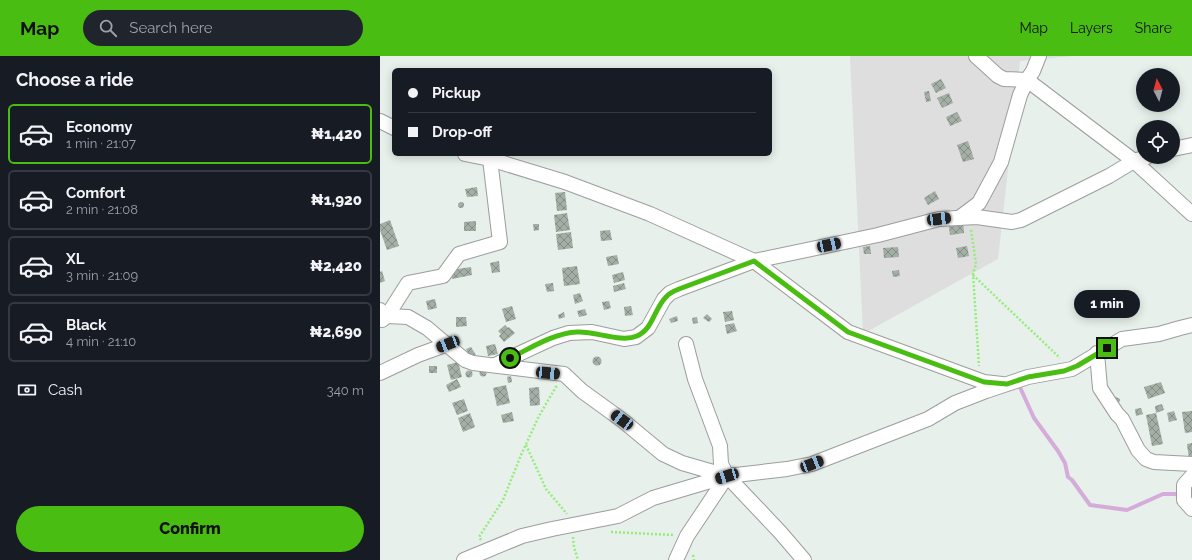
<!DOCTYPE html>
<meta charset="utf-8">
<style>
:root{--surface:#171b24;--page:#20242c;--text:#f1f3f6;--muted:#9ea1a6;--line:#363941;--accent:#4abd13}
body{margin:0;font-family:Raleway,sans-serif;background:var(--page);color:var(--text);height:100vh;display:flex;flex-direction:column;font-size:15px;white-space:nowrap}
*{box-sizing:border-box;margin:0}
p{font-size:13px;color:var(--muted)}
.icon{flex:none;width:22px;height:22px;fill:none;stroke:currentColor;stroke-width:2;stroke-linecap:round;stroke-linejoin:round}
.map{position:relative;flex:1;overflow:hidden}
.drawer{display:flex;flex-direction:column;background:var(--surface);width:380px}
.drawer>*{flex:none}
.banner{position:absolute;left:12px;top:12px;width:380px;height:88px;border-radius:6px;box-shadow:0 2px 10px #0003;display:grid;align-content:center;height:88px;padding:0 16px;background:var(--surface)}
.needle{width:26px;rotate:354deg}
.fabs{position:absolute;left:756px;top:12px;display:grid;gap:8px}
.fabs a{display:grid;place-items:center;width:44px;height:44px;border-radius:50%;background:var(--surface);box-shadow:0 2px 10px #0003;font-size:20px}
.end{position:absolute;width:18px;height:18px;margin:-9px;border:5px solid #4abd13;background:#111;box-shadow:0 0 0 2px #111}
.from{border-radius:50%}
.bubble{position:absolute;height:28px;border-radius:14px;background:var(--surface);box-shadow:0 2px 10px #0003;font-size:13px;font-weight:800;line-height:28px;text-align:center}
.car{position:absolute;width:12px;height:24px;margin:-12px -6px;border-radius:5px;box-shadow:0 0 3px 1px #0007;background:linear-gradient(#222 24%,#8ab4d8 0 40%,#222 0 76%,#8ab4d8 0 86%,#222 0)}
.banner b{display:flex;align-items:center;gap:14px;height:38px;font-size:15px}
.banner b+b{border-top:1px solid var(--line)}
.banner i{width:10px;height:10px;background:var(--text)}
ul{padding:0;list-style:none}
li{display:flex;align-items:center;gap:12px;height:60px;margin:0 8px 6px;padding:0 8px;border:2px solid var(--line);border-radius:6px}
li div{flex:1}
li b{display:block;font-size:15px}
li em{font-style:normal;font-weight:800}
li.on{border-color:var(--accent)}
li>.icon{width:36px;height:36px;stroke-width:1.5}
h2{padding:0 16px;font-size:18px;line-height:48px}
.pay{display:flex;align-items:center;gap:10px;height:44px;padding:0 16px;font-size:15px}
.pay p{margin-inline-start:auto}
.cta{display:flex;gap:8px;margin-top:auto;padding:8px 16px}
.cta a{flex:1;height:46px;border-radius:24px;background:var(--accent);color:#111;font-size:16px;font-weight:800;line-height:46px;text-align:center}
header{display:flex;align-items:center;gap:24px;box-sizing:border-box;height:56px;padding:0 20px;background:var(--accent);color:#111}
header strong{font-size:19px}
nav{display:flex;gap:22px;margin-inline-start:auto;font-size:14px}
.search{width:280px;height:36px;background:var(--page);display:flex;align-items:center;gap:10px;box-sizing:border-box;padding:0 14px;border-radius:22px;color:var(--muted);font-size:15px}
main{display:flex;flex:1;min-height:0}
.map>svg:first-child{display:block}
.residential{fill:#dddedd}
.lines{fill:none;stroke-linecap:round;stroke-linejoin:round}
.stream{stroke:#d5acd9;stroke-width:4}
.building{fill:url(#building-cross-hatch)}
.minor-casing{stroke:#9d9d9d;stroke-width:16}
.path{stroke:#94ed7b;stroke-width:2.5;stroke-dasharray:2 2;stroke-linecap:butt}
.minor{stroke:#fff;stroke-width:14}
.route{stroke:#4abd13;stroke-width:5}
</style>
<header>
<strong>Map</strong>
<div class="search"><svg class="icon" aria-label="search" viewBox="0 0 24 24"><circle cx="10" cy="10" r="6"/><path d="M15 15l6 6"/></svg>Search here</div>
<nav><a>Map</a><a>Layers</a><a>Share</a></nav>
</header>
<main>
<section class="drawer">
<h2>Choose a ride</h2>
<ul>
<li class="on"><svg class="icon" aria-label="car" viewBox="0 0 24 24"><path d="M5 17H2v-5l4-1 3-4h7l3 4 3 1v5h-3M9 17h6M6 11h13"/><circle cx="7" cy="17" r="2"/><circle cx="17" cy="17" r="2"/></svg><div><b>Economy</b><p>1 min · 21:07</p></div><em>₦1,420</em></li>
<li><svg class="icon" aria-label="car" viewBox="0 0 24 24"><path d="M5 17H2v-5l4-1 3-4h7l3 4 3 1v5h-3M9 17h6M6 11h13"/><circle cx="7" cy="17" r="2"/><circle cx="17" cy="17" r="2"/></svg><div><b>Comfort</b><p>2 min · 21:08</p></div><em>₦1,920</em></li>
<li><svg class="icon" aria-label="car" viewBox="0 0 24 24"><path d="M5 17H2v-5l4-1 3-4h7l3 4 3 1v5h-3M9 17h6M6 11h13"/><circle cx="7" cy="17" r="2"/><circle cx="17" cy="17" r="2"/></svg><div><b>XL</b><p>3 min · 21:09</p></div><em>₦2,420</em></li>
<li><svg class="icon" aria-label="car" viewBox="0 0 24 24"><path d="M5 17H2v-5l4-1 3-4h7l3 4 3 1v5h-3M9 17h6M6 11h13"/><circle cx="7" cy="17" r="2"/><circle cx="17" cy="17" r="2"/></svg><div><b>Black</b><p>4 min · 21:10</p></div><em>₦2,690</em></li>
</ul>
<div class="pay"><svg class="icon" aria-label="cash" viewBox="0 0 24 24"><path d="M3 7h18v10H3z"/><circle cx="12" cy="12" r="2"/></svg>Cash<p>340 m</p></div>
<div class="cta"><a>Confirm</a></div>
</section>
<div class="map">
<svg width="812" height="504" viewBox="0 0 812 504">
<defs>
<pattern id="building-cross-hatch" width="8" height="8" patternUnits="userSpaceOnUse"><rect width="8" height="8" fill="#a3aea5"/><path d="M0 0l8 8M0 8l8-8" fill="none" stroke="#848d86"/></pattern>
</defs>
<rect width="100%" height="100%" fill="#e7f0ea"/>
<path class="residential" d="M 470,0 L 693,0 L 640,5 L 618,203 L 483,278 Z"/>
<g class="lines">
<path class="stream" d="M 638,327 L 654,362 L 678,395 L 685,407 L 688,421 L 692,424 L 710,449 L 747,454 L 783,438 L 794,438 L 812,440"/>
</g>
<g class="building">
<path d="M 561,23 L 566,32 L 556,37 L 551,28 Z"/>
<path d="M 549,35 L 551,45 L 546,46 L 544,36 Z"/>
<path d="M 569,37 L 573,47 L 562,52 L 557,42 Z"/>
<path d="M 577,56 L 582,65 L 570,70 L 566,61 Z"/>
<path d="M 588,85 L 594,103 L 583,106 L 577,89 Z"/>
<path d="M 97,131 L 98,140 L 87,141 L 85,133 Z"/>
<path d="M 555,135 L 559,143 L 548,149 L 544,142 Z"/>
<path d="M 185,136 L 187,154 L 177,155 L 175,137 Z"/>
<circle cx="81" cy="149" r="3"/>
<path d="M 187,157 L 190,174 L 176,176 L 174,159 Z"/>
<path d="M 10,164 L 19,190 L 7,194 L 0,174 L 0,168 Z"/>
<path d="M 583,164 L 584,177 L 570,179 L 568,166 Z"/>
<path d="M 96,165 L 96,175 L 84,175 L 84,166 Z"/>
<path d="M 153,168 L 159,168 L 159,174 L 154,175 Z"/>
<path d="M 230,174 L 232,184 L 221,185 L 220,175 Z"/>
<path d="M 191,176 L 193,192 L 178,194 L 176,178 Z"/>
<path d="M 490,190 L 491,198 L 484,198 L 483,191 Z"/>
<path d="M 587,190 L 589,200 L 578,202 L 576,192 Z"/>
<path d="M 518,191 L 519,201 L 504,202 L 503,192 Z"/>
<path d="M 237,199 L 239,208 L 228,210 L 226,201 Z"/>
<path d="M 119,205 L 120,216 L 112,217 L 110,207 Z"/>
<path d="M 197,210 L 200,228 L 184,230 L 182,212 Z"/>
<path d="M 91,211 L 92,219 L 72,223 L 71,214 Z"/>
<path d="M 519,214 L 520,220 L 513,221 L 512,215 Z"/>
<path d="M 2,215 L 5,225 L 0,227 L 0,216 Z"/>
<path d="M 243,216 L 245,224 L 234,227 L 232,219 Z"/>
<path d="M 173,227 L 174,235 L 167,236 L 165,228 Z"/>
<path d="M 244,227 L 246,233 L 234,236 L 233,230 Z"/>
<path d="M 200,237 L 203,245 L 195,248 L 193,239 Z"/>
<path d="M 55,243 L 57,252 L 48,254 L 46,245 Z"/>
<path d="M 229,245 L 231,252 L 224,254 L 222,246 Z"/>
<path d="M 132,250 L 136,263 L 126,266 L 122,253 Z"/>
<path d="M 251,250 L 253,259 L 245,260 L 244,251 Z"/>
<path d="M 205,253 L 207,259 L 199,261 L 197,255 Z"/>
<path d="M 352,255 L 354,264 L 345,266 L 343,256 Z"/>
<path d="M 184,256 L 185,261 L 179,263 L 178,259 Z"/>
<path d="M 327,258 L 332,263 L 329,266 L 323,262 Z"/>
<path d="M 297,260 L 298,265 L 291,267 L 289,263 Z"/>
<path d="M 76,261 L 86,261 L 87,270 L 76,271 Z"/>
<path d="M 317,261 L 318,267 L 313,268 L 312,262 Z"/>
<path d="M 354,267 L 357,275 L 347,278 L 345,269 Z"/>
<path d="M 125,269 L 128,272 L 129,271 L 135,277 L 124,286 L 119,280 L 121,278 L 118,275 Z"/>
<path d="M 115,288 L 118,298 L 108,300 L 106,290 Z"/>
<path d="M 91,291 L 96,299 L 91,302 L 86,293 Z"/>
<circle cx="217" cy="305" r="4.5"/>
<path d="M 78,306 L 82,321 L 71,324 L 67,309 Z"/>
<rect x="49" y="310" width="8" height="7"/>
<circle cx="103" cy="317" r="3.5"/>
<circle cx="89" cy="318" r="3.5"/>
<path d="M 131,320 L 132,326 L 128,327 L 127,321 Z"/>
<path d="M 77,323 L 81,331 L 69,336 L 66,329 Z"/>
<path d="M 781,326 L 785,337 L 768,343 L 764,331 Z"/>
<path d="M 126,329 L 130,347 L 117,350 L 113,332 Z"/>
<path d="M 159,331 L 160,349 L 150,350 L 149,332 Z"/>
<path d="M 736,341 L 740,343 L 740,345 L 738,347 L 736,347 L 734,343 Z"/>
<path d="M 84,343 L 88,355 L 77,359 L 72,347 Z"/>
<path d="M 782,348 L 784,354 L 776,357 L 775,350 Z"/>
<path d="M 761,352 L 763,358 L 756,360 L 755,353 Z"/>
<path d="M 794,355 L 797,364 L 789,366 L 787,357 Z"/>
<path d="M 812,355 L 812,376 L 805,377 L 802,356 Z"/>
<path d="M 132,356 L 134,365 L 123,367 L 121,359 Z"/>
<path d="M 90,357 L 95,371 L 83,376 L 78,362 Z"/>
<path d="M 776,357 L 783,388 L 772,390 L 766,359 Z"/>
<path d="M 812,387 L 812,402 L 809,403 L 807,388 Z"/>
</g>
<g class="lines">
<g class="minor-casing">
<g id="minor">
<path d="M 596,0 L 618,20 L 624,23 L 647,24 L 754,105 L 812,158"/>
<path d="M 0,65 L 14,72"/>
<path d="M 793,93 L 812,89"/>
<path d="M 85,98 L 110,103 L 185,126 L 270,158 L 374,205 L 468,276 L 604,326 L 622,328"/>
<path d="M 579,162 L 599,147 L 621,106 L 640,39 L 647,24 L 653,15 L 659,0"/>
<path d="M 0,254 L 7,260 L 28,261 L 47,272 L 85,304 L 93,307 L 184,318 L 202,335 L 242,364 L 283,398 L 302,407 L 347,420 L 400,476 L 424,504"/>
<path d="M 2,264 L 7,260 L 28,227 L 63,220 L 79,198 L 120,186 L 110,103"/>
<path d="M 717,297 L 720,332 L 737,358 L 742,363 L 758,394 L 766,403 L 774,406 L 812,408"/>
<path d="M 115,309 L 173,282 L 189,277 L 212,276 L 244,283 L 256,281 L 268,272 L 284,243 L 290,237 L 299,233 L 374,205 L 498,179 L 559,163 L 597,161 L 632,166 L 641,164 L 729,120 L 754,105 L 767,101"/>
<path d="M 0,317 L 38,299 L 68,288"/>
<path d="M 812,420 L 804,429 L 804,444 L 812,453"/>
<path d="M 84,504 L 142,480 L 172,473 L 238,460 L 273,442 L 347,420 L 407,413 L 432,408 L 548,363 L 575,347 L 606,335 L 648,321 L 692,313 L 742,283 L 779,278 L 800,272 L 812,269"/>
<path d="M 296,504 L 307,480 L 347,420 L 341,408 L 340,390 L 315,323 L 306,288"/>
</g>
</g>
<g class="path">
<path d="M 591,174 L 596,208 L 593,218 L 599,310"/>
<path d="M 593,219 L 680,302"/>
<path d="M 146,389 L 166,433 L 187,458"/>
<path d="M 231,476 L 294,479"/>
<path d="M 193,481 L 194,491 L 198,504"/>
<path d="M 101,484 L 99,481 L 123,444 L 141,399 L 159,360 L 177,329"/>
<path d="M 313,499 L 314,504"/>
</g>
<use href="#minor" class="minor"/>
</g>
<g class="lines">
<path class="route" d="M 130,302 C 151,292 174,277 197,276 C 216,275 241,287 257,280 C 273,273 274,253 286,241 C 289,237 294,235 299,233 L 374,205 L 468,276 L 604,326 L 627,328 L 648,321 L 684,315 L 697,310 L 727,292"/>
</g>
</svg>
<div class="fabs">
<a><svg class="needle" viewBox="-14 -14 28 28"><path d="M0-13l5 13h-10z" fill="#e53935"/><path d="M0 13l5-13h-10z" fill="#9ea1a6"/></svg></a>
<a><svg class="icon" aria-label="locate" viewBox="0 0 24 24"><circle cx="12" cy="12" r="6"/><path d="M12 2v4M12 18v4M2 12h4M18 12h4"/></svg></a>
</div>
<i class="end from" style="left:130px;top:302px"></i>
<i class="end" style="left:727px;top:292px"></i>
<div class="bubble" style="left:694px;top:234px;width:66px">1 min</div>
<i class="car" style="left:559px;top:163px;rotate:83deg"></i>
<i class="car" style="left:449px;top:189px;rotate:78deg"></i>
<i class="car" style="left:68px;top:288px;rotate:249deg"></i>
<i class="car" style="left:168px;top:317px;rotate:95deg"></i>
<i class="car" style="left:242px;top:364px;rotate:306deg"></i>
<i class="car" style="left:432px;top:408px;rotate:69deg"></i>
<i class="car" style="left:347px;top:420px;rotate:253deg"></i>
<div class="banner">
<b><i class="from"></i>Pickup</b>
<b><i></i>Drop-off</b>
</div>
</div>
</main>
